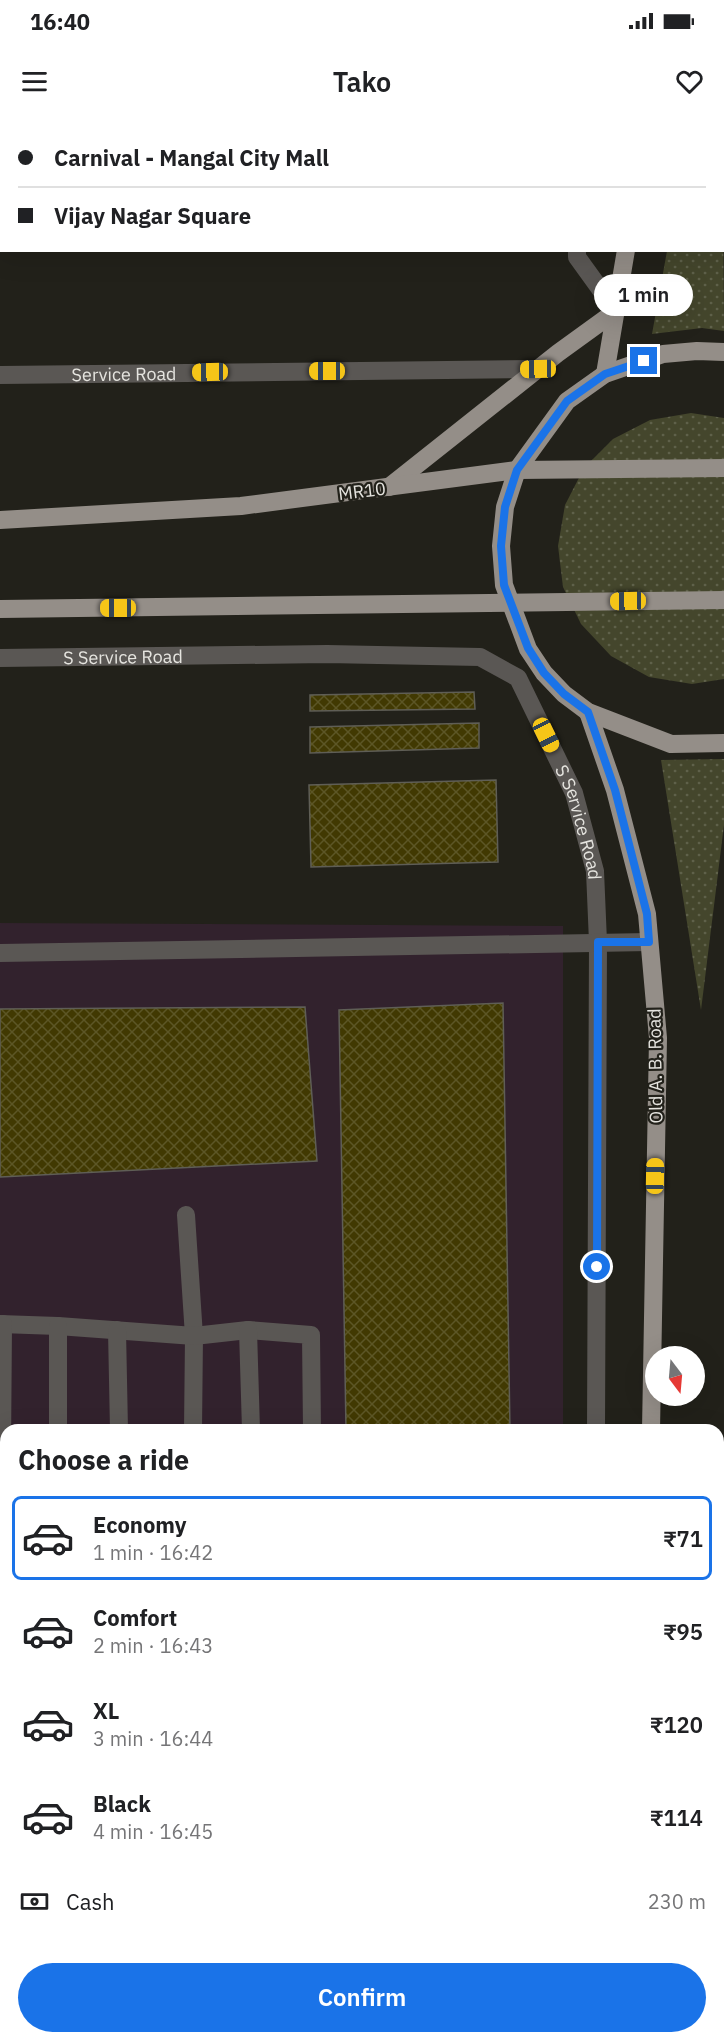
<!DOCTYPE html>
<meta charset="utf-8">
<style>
:root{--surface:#fff;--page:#f2f2f2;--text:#202124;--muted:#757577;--line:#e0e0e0;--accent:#1a73e8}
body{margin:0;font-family:"IBM Plex Sans",sans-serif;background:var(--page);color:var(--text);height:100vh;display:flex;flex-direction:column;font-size:22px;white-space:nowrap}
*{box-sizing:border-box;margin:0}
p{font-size:20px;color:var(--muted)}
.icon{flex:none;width:33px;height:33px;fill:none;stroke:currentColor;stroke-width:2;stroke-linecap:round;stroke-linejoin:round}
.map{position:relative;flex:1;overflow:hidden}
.drawer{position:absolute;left:0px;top:1304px;width:724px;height:620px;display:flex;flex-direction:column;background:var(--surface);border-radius:18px 18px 0 0;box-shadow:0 6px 24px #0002}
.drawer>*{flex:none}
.banner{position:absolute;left:0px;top:0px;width:724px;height:132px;box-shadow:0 6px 24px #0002;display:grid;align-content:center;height:132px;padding:0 18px;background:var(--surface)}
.needle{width:39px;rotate:164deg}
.tools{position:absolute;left:645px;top:1226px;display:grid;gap:12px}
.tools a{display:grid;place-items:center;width:60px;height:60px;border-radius:50%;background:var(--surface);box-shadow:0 6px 24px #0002;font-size:30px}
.end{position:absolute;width:27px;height:27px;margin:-14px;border:8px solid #1a73e8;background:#fff;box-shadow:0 0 0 3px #fff}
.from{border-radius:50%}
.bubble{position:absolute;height:42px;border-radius:21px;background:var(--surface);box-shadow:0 6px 24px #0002;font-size:20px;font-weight:600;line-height:42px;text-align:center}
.car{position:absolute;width:18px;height:36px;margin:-18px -9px;border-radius:8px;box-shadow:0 0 4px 2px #0007;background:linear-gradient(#f5c518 24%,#345 0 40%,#f5c518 0 76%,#345 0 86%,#f5c518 0)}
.banner b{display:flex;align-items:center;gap:21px;height:57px;font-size:22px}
.banner b+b{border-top:2px solid var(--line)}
.banner i{width:15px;height:15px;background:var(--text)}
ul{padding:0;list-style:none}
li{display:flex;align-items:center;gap:18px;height:84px;margin:0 12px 9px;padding:0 6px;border:3px solid transparent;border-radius:9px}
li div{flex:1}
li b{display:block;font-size:22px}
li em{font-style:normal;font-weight:600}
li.selected{border-color:var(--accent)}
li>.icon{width:54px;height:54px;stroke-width:1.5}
h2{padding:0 18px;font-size:27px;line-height:72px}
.pay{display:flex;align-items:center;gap:15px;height:66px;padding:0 18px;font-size:22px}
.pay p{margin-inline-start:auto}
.button{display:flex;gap:12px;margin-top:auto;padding:12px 18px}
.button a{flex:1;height:69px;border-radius:36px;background:var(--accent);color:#fff;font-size:24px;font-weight:600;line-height:69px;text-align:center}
.status{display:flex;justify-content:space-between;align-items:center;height:42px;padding:0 30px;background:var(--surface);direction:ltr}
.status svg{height:16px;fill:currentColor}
header{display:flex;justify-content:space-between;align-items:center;height:78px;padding:0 18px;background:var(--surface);font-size:27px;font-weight:600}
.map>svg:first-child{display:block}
.commercial{fill:#32222d}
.grass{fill:url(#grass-dots)}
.building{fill:url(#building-cross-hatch);stroke:#5f5e56;stroke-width:1.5}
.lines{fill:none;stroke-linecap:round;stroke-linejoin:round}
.minor{stroke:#5a5754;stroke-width:18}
.major{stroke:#948e88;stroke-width:18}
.route{stroke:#1a73e8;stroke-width:8}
.labels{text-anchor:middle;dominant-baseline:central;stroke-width:4.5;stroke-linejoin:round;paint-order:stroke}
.street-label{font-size:18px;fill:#e5e4df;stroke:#22211a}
</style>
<div class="status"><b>16:40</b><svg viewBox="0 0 49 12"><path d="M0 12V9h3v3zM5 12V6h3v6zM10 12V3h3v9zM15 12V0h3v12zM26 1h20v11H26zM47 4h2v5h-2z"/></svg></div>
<header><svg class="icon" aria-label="menu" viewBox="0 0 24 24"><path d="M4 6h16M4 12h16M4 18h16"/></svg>Tako<svg class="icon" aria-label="heart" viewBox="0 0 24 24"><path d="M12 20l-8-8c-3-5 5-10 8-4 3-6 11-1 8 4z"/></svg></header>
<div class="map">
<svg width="724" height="1922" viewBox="0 0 724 1922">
<defs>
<pattern id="grass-dots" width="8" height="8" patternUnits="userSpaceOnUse" patternTransform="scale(1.5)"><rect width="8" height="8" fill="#44462c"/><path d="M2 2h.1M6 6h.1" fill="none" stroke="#5f614a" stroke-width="1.8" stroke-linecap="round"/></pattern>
<pattern id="building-cross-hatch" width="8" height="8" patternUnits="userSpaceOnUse" patternTransform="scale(1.5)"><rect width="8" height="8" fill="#413902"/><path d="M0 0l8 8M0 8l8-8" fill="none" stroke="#5c5626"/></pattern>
</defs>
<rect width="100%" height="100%" fill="#22211a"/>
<path class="commercial" d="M 0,803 L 563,806 L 563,1309 L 6,1310 L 6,1917 L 557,1917 L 557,1922 L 0,1922 Z"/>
<g class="grass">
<path d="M 723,58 L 724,211 L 702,208 L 652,214 L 667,131 L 723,130 Z"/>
<path d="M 691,293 L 724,298 L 724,559 L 692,564 L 649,557 L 611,536 L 581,504 L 563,467 L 558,426 L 565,385 L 584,348 L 613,319 L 650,300 Z"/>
<path d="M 724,639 L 724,705 L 701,890 L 661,640 Z"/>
</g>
<g class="building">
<path d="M 0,0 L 153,0 L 2,2 L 2,23 Z"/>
<path d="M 474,572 L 475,589 L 310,591 L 310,575 Z"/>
<path d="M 479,603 L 479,628 L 310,633 L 310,607 Z"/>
<path d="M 496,660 L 498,742 L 311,747 L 309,665 Z"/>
<path d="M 503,883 L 510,1310 L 346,1310 L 339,890 Z"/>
<path d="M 305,887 L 317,1041 L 0,1057 L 0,889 Z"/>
<rect x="0" y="1722" width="6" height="122"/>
</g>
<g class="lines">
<g class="minor">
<path d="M 588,2 L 588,0"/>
<path d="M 577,130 L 577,137 L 616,191"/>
<path id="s1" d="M 0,255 L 538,249"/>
<path id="s2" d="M 0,538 L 327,534 L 480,537 L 518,558 L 574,673 L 595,751 L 598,822 L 596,1310"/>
<path d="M 0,833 L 649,822"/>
<path d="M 186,1095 L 194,1216 L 193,1310"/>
<path d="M 0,1204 L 58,1206 L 194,1216 L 248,1210 L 311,1215 L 312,1310"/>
<path d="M 117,1210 L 119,1310"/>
<path d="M 248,1210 L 251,1310"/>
<path d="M 58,1310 L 58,1206"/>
<path d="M 0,1580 L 3,1204"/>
<path d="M 0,1891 L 6,1891"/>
<path d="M 595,1917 L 595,1922"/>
</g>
<g class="major">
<path d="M 644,2 L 645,0"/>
<path d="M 724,232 L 697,231 L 663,234 L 605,254 L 567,281 L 517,350 L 505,387 L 501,426 L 504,465 L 528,529 L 544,553 L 564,574 L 588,592 L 671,624 L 724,623"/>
<path d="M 605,254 L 626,130"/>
<path d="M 389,367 L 558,233 L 616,191"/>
<path d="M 0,400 L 241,386 L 517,350 L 724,348"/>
<path d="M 0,489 L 724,480"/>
<path d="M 588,592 L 615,670 L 647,794 L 658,918 L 651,1310"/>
<path d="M 644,1917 L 644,1922"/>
</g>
</g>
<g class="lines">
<path class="route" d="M 597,1147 L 598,822 L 649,822 L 647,794 L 615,670 L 588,592 L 564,574 L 544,553 L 528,528 L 504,465 L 501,426 L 505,387 L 517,350 L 567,281 L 605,254 L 644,241"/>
</g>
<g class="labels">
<g class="street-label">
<text stroke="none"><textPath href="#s1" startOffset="124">Service Road</textPath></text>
<text transform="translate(362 371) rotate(-7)">MR10</text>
<text stroke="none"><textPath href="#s2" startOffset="123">S Service Road</textPath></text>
<text stroke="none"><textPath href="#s2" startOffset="681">S Service Road</textPath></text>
<text transform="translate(655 946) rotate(-91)">Old A. B. Road</text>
</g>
</g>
</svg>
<div class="tools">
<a><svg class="needle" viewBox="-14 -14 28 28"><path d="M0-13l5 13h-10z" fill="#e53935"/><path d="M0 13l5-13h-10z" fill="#757577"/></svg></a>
</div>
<i class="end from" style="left:597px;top:1147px"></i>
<i class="end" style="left:644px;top:241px"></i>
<div class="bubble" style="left:594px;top:154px;width:99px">1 min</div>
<i class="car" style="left:538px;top:249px;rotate:269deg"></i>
<i class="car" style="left:327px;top:251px;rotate:270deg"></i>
<i class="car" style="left:210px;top:252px;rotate:269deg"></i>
<i class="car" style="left:628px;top:481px;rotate:269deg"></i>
<i class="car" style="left:118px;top:488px;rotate:270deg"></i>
<i class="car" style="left:546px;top:615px;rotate:154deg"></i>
<i class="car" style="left:655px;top:1056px;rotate:1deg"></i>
<div class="banner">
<b><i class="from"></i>Carnival - Mangal City Mall</b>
<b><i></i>Vijay Nagar Square</b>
</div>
<section class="drawer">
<h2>Choose a ride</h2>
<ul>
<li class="selected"><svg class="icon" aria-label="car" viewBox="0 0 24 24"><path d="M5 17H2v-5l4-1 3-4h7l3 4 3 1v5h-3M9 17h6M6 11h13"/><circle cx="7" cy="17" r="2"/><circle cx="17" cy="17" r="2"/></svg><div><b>Economy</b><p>1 min · 16:42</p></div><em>₹71</em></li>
<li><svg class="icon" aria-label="car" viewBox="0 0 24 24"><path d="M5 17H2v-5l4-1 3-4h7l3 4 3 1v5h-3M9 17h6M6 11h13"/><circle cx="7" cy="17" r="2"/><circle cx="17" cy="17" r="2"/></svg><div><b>Comfort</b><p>2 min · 16:43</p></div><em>₹95</em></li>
<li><svg class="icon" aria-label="car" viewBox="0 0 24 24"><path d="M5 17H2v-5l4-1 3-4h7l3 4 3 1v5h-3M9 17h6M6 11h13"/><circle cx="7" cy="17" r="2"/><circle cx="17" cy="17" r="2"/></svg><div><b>XL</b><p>3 min · 16:44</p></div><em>₹120</em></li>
<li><svg class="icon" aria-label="car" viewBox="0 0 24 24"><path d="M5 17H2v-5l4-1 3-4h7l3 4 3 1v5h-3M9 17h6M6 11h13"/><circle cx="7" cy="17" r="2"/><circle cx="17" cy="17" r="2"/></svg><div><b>Black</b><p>4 min · 16:45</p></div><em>₹114</em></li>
</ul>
<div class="pay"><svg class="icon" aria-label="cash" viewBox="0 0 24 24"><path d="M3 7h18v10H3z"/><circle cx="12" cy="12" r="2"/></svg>Cash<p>230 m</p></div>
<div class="button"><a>Confirm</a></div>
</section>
</div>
